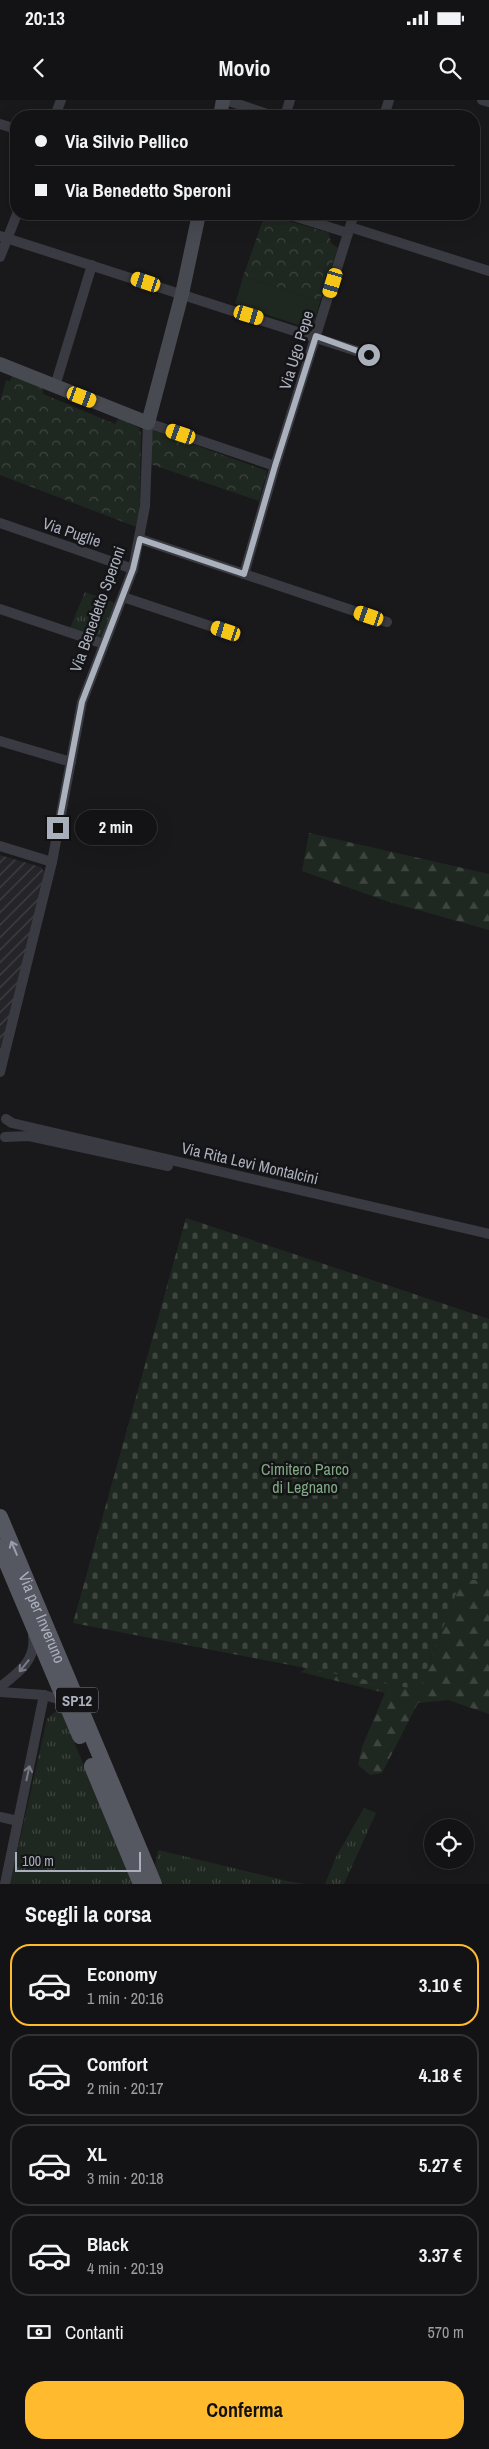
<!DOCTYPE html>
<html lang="it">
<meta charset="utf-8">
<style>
:root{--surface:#131315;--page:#1c1c1e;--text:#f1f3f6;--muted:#9d9ea0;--line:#323234;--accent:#ffba2e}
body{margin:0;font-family:"Archivo Narrow",sans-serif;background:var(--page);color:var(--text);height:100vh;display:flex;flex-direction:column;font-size:19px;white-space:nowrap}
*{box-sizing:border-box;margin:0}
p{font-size:16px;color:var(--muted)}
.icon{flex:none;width:28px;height:28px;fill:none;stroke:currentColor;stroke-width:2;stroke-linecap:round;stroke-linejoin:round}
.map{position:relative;height:1784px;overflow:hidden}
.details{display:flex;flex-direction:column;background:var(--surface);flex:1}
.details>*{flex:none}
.top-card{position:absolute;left:10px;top:10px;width:470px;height:110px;border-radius:20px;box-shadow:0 5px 20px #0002,0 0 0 1px var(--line);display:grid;align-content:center;height:110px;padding:0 25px;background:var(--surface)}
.tools{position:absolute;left:424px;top:1719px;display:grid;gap:10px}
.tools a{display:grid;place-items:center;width:50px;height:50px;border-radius:50%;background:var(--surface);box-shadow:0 5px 20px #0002,0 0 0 1px var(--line);font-size:25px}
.scale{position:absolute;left:15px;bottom:12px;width:126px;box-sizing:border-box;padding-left:5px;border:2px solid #abb0bd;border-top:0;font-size:14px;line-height:18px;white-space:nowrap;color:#abb0bd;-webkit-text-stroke:4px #141417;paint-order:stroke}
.end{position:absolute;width:22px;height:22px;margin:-11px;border:6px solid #abb0bd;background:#111;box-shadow:0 0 0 2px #111}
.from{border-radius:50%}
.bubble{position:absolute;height:35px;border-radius:18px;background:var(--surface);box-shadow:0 5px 20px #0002,0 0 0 1px var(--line);font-size:16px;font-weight:800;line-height:35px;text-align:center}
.car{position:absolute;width:15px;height:30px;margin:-15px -8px;border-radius:6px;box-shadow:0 0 4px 1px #0007;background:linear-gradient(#f5c518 24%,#345 0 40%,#f5c518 0 76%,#345 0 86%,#f5c518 0)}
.top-card b{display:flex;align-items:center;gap:18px;height:48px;font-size:19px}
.top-card b+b{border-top:1px solid var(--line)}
.top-card i{width:12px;height:12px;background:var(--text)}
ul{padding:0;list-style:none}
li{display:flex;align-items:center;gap:15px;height:82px;margin:0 10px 8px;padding:0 15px;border:2px solid var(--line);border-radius:20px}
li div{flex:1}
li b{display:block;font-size:19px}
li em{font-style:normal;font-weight:800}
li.active{border-color:var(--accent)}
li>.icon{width:45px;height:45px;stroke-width:1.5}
h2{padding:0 25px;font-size:22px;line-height:60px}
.pay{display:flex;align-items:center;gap:12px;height:55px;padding:0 25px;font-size:19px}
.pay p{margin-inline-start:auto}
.primary-button{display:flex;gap:10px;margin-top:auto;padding:10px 25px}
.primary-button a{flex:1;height:58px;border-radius:20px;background:var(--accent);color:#111;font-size:20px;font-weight:800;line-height:58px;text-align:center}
.status{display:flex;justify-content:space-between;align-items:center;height:35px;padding:0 25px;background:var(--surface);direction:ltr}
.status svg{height:14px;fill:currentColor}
header{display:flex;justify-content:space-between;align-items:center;height:65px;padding:0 25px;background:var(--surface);font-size:22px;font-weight:800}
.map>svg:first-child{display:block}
.industrial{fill:url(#industrial-furrows)}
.grass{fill:url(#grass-tufts)}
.forest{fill:url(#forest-firs)}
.cemetery{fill:url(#cemetery-stones)}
.park{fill:url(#park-crowns)}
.garden{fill:#1f2820}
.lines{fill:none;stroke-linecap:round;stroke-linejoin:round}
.street{stroke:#3a3b42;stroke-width:10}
.secondary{stroke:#484a52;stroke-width:14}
.primary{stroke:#565861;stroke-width:16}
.oneway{stroke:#9a9eab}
.oneway2{stroke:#787b86}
.route{stroke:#abb0bd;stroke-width:6}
.labels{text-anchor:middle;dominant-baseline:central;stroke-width:5;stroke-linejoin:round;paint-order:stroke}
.shield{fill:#141417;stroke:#7e818b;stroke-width:1}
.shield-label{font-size:15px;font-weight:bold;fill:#abb0bd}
.street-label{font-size:16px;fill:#abb0bd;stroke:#141417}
.park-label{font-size:16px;fill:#80a983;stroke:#141417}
</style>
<div class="status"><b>20:13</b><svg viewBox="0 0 49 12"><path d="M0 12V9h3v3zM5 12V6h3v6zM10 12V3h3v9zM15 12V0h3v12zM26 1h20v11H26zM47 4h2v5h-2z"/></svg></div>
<header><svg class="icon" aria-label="back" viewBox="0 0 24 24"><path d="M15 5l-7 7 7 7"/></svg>Movio<svg class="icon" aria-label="search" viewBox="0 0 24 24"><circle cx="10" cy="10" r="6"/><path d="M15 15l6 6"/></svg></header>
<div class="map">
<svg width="489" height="1784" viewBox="0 0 489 1784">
<defs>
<pattern id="industrial-furrows" width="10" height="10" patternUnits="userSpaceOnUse" patternTransform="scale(1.25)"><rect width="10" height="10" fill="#252529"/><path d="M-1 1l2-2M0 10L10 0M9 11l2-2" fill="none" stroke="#424246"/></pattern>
<pattern id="grass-tufts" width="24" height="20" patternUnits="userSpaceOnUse" patternTransform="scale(1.25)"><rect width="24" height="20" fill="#1f2820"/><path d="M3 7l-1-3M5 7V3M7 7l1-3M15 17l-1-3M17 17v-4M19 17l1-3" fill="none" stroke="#3d453e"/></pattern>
<pattern id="forest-firs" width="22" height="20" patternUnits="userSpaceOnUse" patternTransform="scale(1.25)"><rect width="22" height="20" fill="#1f2820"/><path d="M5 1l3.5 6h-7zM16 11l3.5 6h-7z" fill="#3d453e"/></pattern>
<pattern id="cemetery-stones" width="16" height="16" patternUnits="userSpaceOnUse" patternTransform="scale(1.25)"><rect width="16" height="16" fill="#1f2820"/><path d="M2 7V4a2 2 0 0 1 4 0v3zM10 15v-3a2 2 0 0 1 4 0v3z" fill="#3d453e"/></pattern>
<pattern id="park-crowns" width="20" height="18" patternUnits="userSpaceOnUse" patternTransform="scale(1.25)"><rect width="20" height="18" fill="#1f2820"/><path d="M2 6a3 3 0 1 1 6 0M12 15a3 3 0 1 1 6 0" fill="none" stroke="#3d453e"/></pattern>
</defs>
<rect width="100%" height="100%" fill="#19191c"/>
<path class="industrial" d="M 0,755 L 41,767 L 45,773 L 0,959 Z"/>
<g class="grass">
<path d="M 85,492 L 115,503 L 102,538 L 70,528 Z"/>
<path d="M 60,1608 L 133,1784 L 10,1784 L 47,1619 Z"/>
<path d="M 364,1708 L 376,1713 L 344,1784 L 325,1784 L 336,1757 Z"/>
<path d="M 158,1750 L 287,1781 L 304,1784 L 163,1784 L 155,1766 Z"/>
</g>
<g class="forest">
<path d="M 309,733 L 489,774 L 489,830 L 386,801 L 302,771 Z"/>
<path d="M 462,1478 L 489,1482 L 489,1614 L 448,1600 L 418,1603 L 382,1673 L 370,1675 L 358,1665 L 362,1647 L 385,1593 L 301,1572 L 306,1568 L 419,1590 Z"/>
</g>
<path class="cemetery" d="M 186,1118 L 489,1219 L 489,1482 L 462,1478 L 419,1590 L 73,1523 Z"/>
<g class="park">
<path d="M 265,114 L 329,133 L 331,143 L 338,148 L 320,201 L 243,177 Z"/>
<path d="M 12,276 L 43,288 L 43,294 L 115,324 L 119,318 L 139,328 L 141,334 L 139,428 L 0,375 L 0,301 L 6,280 L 10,281 Z"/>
<path d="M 153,330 L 267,371 L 259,401 L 150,364 Z"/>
</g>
<path class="garden" d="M 243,177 L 320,201 L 314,225 L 307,228 L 235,204 Z"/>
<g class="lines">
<g class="street">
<path d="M 226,0 L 273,16"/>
<path d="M 482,0 L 489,2"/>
<path d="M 55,16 L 61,0"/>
<path d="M 285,16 L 290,0"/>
<path d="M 384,16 L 389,0"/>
<path d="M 0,24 L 16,29"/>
<path d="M 287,114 L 348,133"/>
<path d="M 350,127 L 489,171"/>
<path d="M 0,136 L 369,255"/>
<path d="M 0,157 L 17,114"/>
<path d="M 55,286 L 92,165"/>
<path d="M 0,423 L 133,469"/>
<path d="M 140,439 L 387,522"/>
<path d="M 244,474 L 275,366 L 354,114"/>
<path d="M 123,497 L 225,531"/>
<path d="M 0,509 L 104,544"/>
<path d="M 0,641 L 71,662"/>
<path d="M 0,746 L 52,762"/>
<path d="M 0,972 L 52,762 L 82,602 L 133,469 L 145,406 L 148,323 L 275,366"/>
<path d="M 6,1019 L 12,1023 L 489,1134"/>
<path d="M 5,1037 L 29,1036 L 168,1066"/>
<path d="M 0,1587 C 17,1574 37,1560 33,1536"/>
<path d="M 0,1592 L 44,1595 L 65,1601"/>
<path d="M 0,1717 L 18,1721"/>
<path d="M 5,1784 L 44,1595"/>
</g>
<g class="secondary">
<path d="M 220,16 L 223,0"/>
<path d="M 0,264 L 148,323 L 182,194 L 199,114"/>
</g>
<g class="primary">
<path id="s1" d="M 0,1417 L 154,1784"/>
<path d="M 0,1447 L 80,1636"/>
<path d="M 92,1666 L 141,1784"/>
</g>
</g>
<defs><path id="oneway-shaft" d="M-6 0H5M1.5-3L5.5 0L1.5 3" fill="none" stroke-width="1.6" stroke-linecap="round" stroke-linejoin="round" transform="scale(1.25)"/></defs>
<use class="oneway" href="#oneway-shaft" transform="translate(14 1448) rotate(-113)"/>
<g class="oneway2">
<use href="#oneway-shaft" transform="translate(24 1566) rotate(129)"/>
<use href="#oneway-shaft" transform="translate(28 1673) rotate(-78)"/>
</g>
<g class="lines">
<path class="route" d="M 58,728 L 82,602 L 133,469 L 140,439 L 244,474 L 275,366 L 316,236 L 369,255"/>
</g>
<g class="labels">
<rect class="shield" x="56" y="1587.5" width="42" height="25" rx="4"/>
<g class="shield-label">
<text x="77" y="1600">SP12</text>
</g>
<g class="street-label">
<text transform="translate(296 250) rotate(-73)">Via Ugo Pepe</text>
<text transform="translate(72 432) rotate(19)">Via Puglie</text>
<text transform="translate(97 509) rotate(-70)">Via Benedetto Speroni</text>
<text transform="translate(250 1063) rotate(13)">Via Rita Levi Montalcini</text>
<text stroke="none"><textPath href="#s1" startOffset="109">Via per Inveruno</textPath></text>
</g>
<g class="park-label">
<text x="305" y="1369">Cimitero Parco<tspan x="305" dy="18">di Legnano</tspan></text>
</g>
</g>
</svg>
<div class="tools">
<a><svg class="icon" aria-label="locate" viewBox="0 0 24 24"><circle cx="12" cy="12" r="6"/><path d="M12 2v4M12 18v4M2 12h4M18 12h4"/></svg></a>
</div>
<div class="scale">100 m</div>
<i class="end from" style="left:369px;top:255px"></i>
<i class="end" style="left:58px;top:728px"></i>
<div class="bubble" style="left:75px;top:710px;width:82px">2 min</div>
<i class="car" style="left:146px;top:182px;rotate:288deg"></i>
<i class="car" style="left:333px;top:183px;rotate:197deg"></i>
<i class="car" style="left:249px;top:215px;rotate:107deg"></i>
<i class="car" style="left:82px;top:297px;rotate:111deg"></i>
<i class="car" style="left:181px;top:334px;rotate:289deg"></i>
<i class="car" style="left:369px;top:516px;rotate:289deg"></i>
<i class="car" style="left:226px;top:531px;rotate:288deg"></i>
<div class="top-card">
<b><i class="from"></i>Via Silvio Pellico</b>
<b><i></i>Via Benedetto Speroni</b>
</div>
</div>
<section class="details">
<h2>Scegli la corsa</h2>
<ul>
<li class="active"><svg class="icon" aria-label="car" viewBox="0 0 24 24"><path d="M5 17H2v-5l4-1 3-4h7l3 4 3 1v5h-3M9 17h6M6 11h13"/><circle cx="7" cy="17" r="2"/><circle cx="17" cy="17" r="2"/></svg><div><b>Economy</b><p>1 min · 20:16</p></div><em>3.10 €</em></li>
<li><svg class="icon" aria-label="car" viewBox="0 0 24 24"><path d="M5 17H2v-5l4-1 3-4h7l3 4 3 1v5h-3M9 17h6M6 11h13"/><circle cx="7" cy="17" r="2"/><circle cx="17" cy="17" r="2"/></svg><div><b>Comfort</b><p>2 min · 20:17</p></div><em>4.18 €</em></li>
<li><svg class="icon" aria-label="car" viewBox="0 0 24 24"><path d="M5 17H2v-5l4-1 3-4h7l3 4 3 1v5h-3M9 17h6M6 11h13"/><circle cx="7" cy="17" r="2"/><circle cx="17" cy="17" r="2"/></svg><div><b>XL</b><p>3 min · 20:18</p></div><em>5.27 €</em></li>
<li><svg class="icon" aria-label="car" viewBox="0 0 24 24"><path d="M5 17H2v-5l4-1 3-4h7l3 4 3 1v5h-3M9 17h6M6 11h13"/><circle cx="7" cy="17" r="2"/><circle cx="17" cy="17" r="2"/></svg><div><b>Black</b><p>4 min · 20:19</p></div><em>3.37 €</em></li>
</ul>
<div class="pay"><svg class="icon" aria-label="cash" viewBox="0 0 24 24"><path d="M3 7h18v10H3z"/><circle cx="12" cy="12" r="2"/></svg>Contanti<p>570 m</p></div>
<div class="primary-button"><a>Conferma</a></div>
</section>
